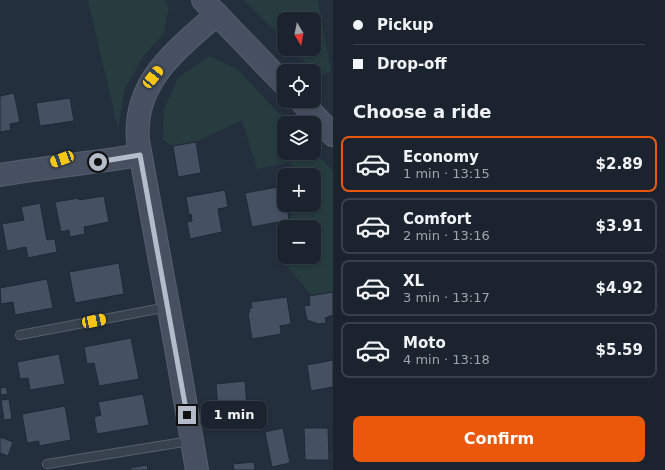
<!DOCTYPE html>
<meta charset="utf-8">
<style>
:root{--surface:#1b232e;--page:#242b36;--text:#f1f3f6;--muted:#a0a4aa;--line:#39404a;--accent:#ea580c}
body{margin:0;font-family:"DejaVu Sans",sans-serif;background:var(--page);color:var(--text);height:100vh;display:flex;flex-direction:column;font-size:15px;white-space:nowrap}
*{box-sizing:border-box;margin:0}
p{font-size:13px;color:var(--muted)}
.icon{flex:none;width:22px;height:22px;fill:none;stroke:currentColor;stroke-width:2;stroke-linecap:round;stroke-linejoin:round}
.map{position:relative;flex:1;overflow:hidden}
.drawer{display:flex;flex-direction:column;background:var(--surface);width:332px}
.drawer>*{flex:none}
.guide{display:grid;align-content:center;height:88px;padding:0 20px;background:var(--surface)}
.needle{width:26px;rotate:170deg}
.controls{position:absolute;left:277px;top:12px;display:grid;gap:8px}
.controls a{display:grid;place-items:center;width:44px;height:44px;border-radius:8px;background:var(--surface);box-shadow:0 2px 6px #0003,0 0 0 1px var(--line);font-size:20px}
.end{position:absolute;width:18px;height:18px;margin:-9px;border:5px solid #b4bcc9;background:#111;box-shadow:0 0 0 2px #111}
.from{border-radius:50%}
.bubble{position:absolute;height:28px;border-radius:8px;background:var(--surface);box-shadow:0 2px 6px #0003,0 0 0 1px var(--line);font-size:13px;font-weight:800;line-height:28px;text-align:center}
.car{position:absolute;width:12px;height:24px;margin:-12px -6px;border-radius:5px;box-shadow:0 0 3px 1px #0007;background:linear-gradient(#f5c518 24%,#345 0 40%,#f5c518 0 76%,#345 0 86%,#f5c518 0)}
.guide b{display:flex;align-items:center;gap:14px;height:38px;font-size:15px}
.guide b+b{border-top:1px solid var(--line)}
.guide i{width:10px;height:10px;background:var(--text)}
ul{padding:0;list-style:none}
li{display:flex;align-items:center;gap:12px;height:56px;margin:0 8px 6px;padding:0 12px;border:2px solid var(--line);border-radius:8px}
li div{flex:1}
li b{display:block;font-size:15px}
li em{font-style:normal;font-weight:800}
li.current{border-color:var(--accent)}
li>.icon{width:36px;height:36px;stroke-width:1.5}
h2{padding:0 20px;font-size:18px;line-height:48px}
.primary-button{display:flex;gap:8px;margin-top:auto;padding:8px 20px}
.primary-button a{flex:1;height:46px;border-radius:8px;background:var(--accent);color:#fff;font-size:16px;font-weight:800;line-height:46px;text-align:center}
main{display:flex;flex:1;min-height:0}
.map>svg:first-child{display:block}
.green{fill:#263c3f}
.building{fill:#455162;stroke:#1f2835}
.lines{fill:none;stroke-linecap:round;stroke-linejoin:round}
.lane-casing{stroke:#565f6c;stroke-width:10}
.secondary-casing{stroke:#565f6c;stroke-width:24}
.lane{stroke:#38414e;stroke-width:8}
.secondary{stroke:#465061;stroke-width:22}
.route{stroke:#b4bcc9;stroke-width:5}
</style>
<main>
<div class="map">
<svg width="333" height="470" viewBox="0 0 333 470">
<rect width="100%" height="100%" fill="#242f3e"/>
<g class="green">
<path d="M 88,0 L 165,0 L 169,8 L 163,35 L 144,55 L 125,88 L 118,129 Z"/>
<path d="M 244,0 L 318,0 L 331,71 L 319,76 L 292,49 L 314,49 L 314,19 L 284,19 L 284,40 Z"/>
<path d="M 210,56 L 237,69 L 288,123 L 284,123 L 284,153 L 314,153 L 314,151 L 333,171 L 333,292 L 312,296 L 285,264 L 285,257 L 314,257 L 314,227 L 289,227 L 289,220 L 296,205 L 314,205 L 314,175 L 296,175 L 290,162 L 257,169 L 242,120 L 196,142 L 173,146 L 163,140 L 164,109 L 178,78 Z"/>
</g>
<g class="building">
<path d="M 14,93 L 20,122 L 10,124 L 11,130 L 0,132 L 0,96 Z"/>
<path d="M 70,98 L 74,121 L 40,126 L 36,103 Z"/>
<path d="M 196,142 L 201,173 L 178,177 L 173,146 Z"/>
<path d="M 283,186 L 284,205 L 287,205 L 289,220 L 252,227 L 245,193 Z"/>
<path d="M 225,190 L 228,207 L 218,209 L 222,232 L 190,239 L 187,222 L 192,221 L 191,214 L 189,215 L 186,197 Z"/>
<path d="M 104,196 L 109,222 L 84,227 L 85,234 L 70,237 L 69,230 L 61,232 L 55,202 L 79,198 L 79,200 Z"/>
<path d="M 40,203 L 47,240 L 55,239 L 57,252 L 28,258 L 26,247 L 7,251 L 2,224 L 24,220 L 21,207 Z"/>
<path d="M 119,263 L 124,294 L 75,303 L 69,272 Z"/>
<path d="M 47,279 L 53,308 L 15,315 L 13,302 L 1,304 L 0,288 Z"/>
<path d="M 333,292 L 333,315 L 325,318 L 326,323 L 319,324 L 307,320 L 304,306 L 310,305 L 309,296 Z"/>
<path d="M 287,297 L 291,324 L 280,326 L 281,334 L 252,339 L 248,313 L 250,312 L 249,308 L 252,308 L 251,302 Z"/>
<path d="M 131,338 L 139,379 L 99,386 L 94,363 L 87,364 L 84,347 Z"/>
<path d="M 59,354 L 65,384 L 30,390 L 28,378 L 20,379 L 17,362 Z"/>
<path d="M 333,360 L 333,387 L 311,391 L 307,365 Z"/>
<path d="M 245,381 L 247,406 L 218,409 L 216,384 Z"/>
<path d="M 6,387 L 8,394 L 1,395 L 0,388 Z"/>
<path d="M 143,394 L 149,425 L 97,434 L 94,417 L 101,415 L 98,402 Z"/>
<path d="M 9,399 L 12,419 L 4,420 L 1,400 Z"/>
<path d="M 65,406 L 71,440 L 39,446 L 39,441 L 27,443 L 22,414 Z"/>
<path d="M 283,428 L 290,463 L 272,467 L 265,432 Z"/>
<path d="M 304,428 L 328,428 L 329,460 L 305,460 Z"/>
<path d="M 0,437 L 13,442 L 8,456 L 0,453 Z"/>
<path d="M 254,462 L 255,470 L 234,470 L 233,464 Z"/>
<path d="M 147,465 L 148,470 L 131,470 L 130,468 Z"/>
</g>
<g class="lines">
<g class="lane-casing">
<g id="lane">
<path d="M 20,335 L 168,307"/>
<path d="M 47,464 L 190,441"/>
</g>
</g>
<g class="secondary-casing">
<g id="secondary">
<path d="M 203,0 L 284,84"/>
<path d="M 301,101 L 333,135"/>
<path d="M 0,175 C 46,167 93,163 140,155"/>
<path d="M 197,470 L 176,348 L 138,141 C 133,81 176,51 217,14"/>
</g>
</g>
<use href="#lane" class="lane"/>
<use href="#secondary" class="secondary"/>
</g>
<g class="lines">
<path class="route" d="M 98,162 L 140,155 L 187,415"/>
</g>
</svg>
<div class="controls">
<a><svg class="needle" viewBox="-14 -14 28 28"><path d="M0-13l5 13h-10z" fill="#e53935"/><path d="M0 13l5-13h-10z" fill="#a0a4aa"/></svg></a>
<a><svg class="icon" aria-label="locate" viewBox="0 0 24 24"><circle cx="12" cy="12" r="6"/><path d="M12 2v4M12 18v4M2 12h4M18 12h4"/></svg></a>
<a><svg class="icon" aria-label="layers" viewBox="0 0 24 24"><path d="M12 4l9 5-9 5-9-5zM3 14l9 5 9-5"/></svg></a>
<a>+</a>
<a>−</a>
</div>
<i class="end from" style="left:98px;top:162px"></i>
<i class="end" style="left:187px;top:415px"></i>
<div class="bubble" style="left:201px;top:401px;width:66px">1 min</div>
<i class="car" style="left:153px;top:77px;rotate:39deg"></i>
<i class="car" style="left:62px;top:159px;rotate:250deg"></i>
<i class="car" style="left:94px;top:321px;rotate:79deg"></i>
</div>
<section class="drawer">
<div class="guide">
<b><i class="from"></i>Pickup</b>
<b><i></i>Drop-off</b>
</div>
<h2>Choose a ride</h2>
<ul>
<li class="current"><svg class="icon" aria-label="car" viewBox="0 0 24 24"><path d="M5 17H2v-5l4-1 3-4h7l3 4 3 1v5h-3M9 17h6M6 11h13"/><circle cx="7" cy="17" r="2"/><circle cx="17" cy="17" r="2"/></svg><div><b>Economy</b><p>1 min · 13:15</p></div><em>$2.89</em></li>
<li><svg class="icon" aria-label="car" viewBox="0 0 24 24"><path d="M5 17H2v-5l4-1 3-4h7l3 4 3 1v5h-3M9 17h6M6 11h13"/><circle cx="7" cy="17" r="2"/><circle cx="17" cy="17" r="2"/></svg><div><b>Comfort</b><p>2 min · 13:16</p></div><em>$3.91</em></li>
<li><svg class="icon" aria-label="car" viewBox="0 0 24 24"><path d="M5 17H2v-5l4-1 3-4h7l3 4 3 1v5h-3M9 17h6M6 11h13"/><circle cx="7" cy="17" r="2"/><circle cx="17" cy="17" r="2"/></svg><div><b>XL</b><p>3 min · 13:17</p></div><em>$4.92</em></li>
<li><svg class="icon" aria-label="car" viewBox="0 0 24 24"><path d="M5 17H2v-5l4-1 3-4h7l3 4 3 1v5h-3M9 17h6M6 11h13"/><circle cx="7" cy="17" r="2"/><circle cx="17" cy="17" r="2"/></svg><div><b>Moto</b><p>4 min · 13:18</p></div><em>$5.59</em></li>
</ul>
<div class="primary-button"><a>Confirm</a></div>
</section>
</main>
